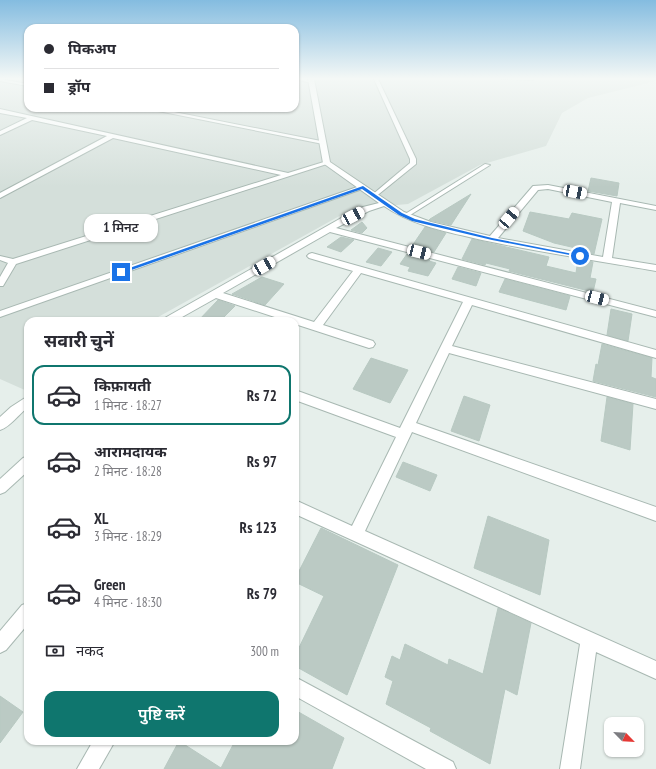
<!DOCTYPE html>
<html lang="hi">
<meta charset="utf-8">
<style>
:root{--surface:#fff;--page:#f7f7f7;--text:#2b2b33;--muted:#7c7c81;--line:#e1e1e2;--accent:#0f766e}
body{margin:0;font-family:"PT Sans Narrow","Noto Sans Devanagari",sans-serif;background:var(--page);color:var(--text);height:100vh;display:flex;flex-direction:column;font-size:15px;white-space:nowrap}
*{box-sizing:border-box;margin:0}
p{font-size:13px;color:var(--muted)}
.icon{flex:none;width:22px;height:22px;fill:none;stroke:currentColor;stroke-width:2;stroke-linecap:round;stroke-linejoin:round}
.map{position:relative;flex:1;overflow:hidden}
.details{position:absolute;left:24px;top:317px;width:275px;height:428px;display:flex;flex-direction:column;background:var(--surface);border-radius:12px;box-shadow:0 1px 3px #0004}
.details>*{flex:none}
.top-card{position:absolute;left:24px;top:24px;width:275px;height:88px;border-radius:12px;box-shadow:0 1px 3px #0004;display:grid;align-content:center;height:88px;padding:0 20px;background:var(--surface)}
.needle{width:26px;rotate:115deg}
.buttons{position:absolute;left:604px;top:717px;display:grid;gap:8px}
.buttons a{display:grid;place-items:center;width:40px;height:40px;border-radius:8px;background:var(--surface);box-shadow:0 1px 3px #0004;font-size:20px}
.end{position:absolute;width:18px;height:18px;margin:-9px;border:5px solid #1a73e8;background:#fff;box-shadow:0 0 0 2px #fff}
.from{border-radius:50%}
.bubble{position:absolute;height:28px;border-radius:12px;background:var(--surface);box-shadow:0 1px 3px #0004;font-size:13px;font-weight:600;line-height:28px;text-align:center}
.car{position:absolute;width:12px;height:24px;margin:-12px -6px;border-radius:5px;box-shadow:0 0 3px 1px #0007;background:linear-gradient(#fff 24%,#345 0 40%,#fff 0 76%,#345 0 86%,#fff 0)}
.top-card b{display:flex;align-items:center;gap:14px;height:38px;font-size:15px}
.top-card b+b{border-top:1px solid var(--line)}
.top-card i{width:10px;height:10px;background:var(--text)}
ul{padding:0;list-style:none}
li{display:flex;align-items:center;gap:12px;height:60px;margin:0 8px 6px;padding:0 12px;border:2px solid transparent;border-radius:12px}
li div{flex:1}
li b{display:block;font-size:15px}
li em{font-style:normal;font-weight:600}
li.active{border-color:var(--accent)}
li>.icon{width:36px;height:36px;stroke-width:1.5}
h2{padding:0 20px;font-size:18px;line-height:48px}
.pay{display:flex;align-items:center;gap:10px;height:44px;padding:0 20px;font-size:15px}
.pay p{margin-inline-start:auto}
.cta{display:flex;gap:8px;margin-top:auto;padding:8px 20px}
.cta a{flex:1;height:46px;border-radius:12px;background:var(--accent);color:#fff;font-size:16px;font-weight:600;line-height:46px;text-align:center}
.map>svg:first-child{display:block}
.built{fill:#d4dfda}
.building{fill:#bbcac4;stroke:#b8c9c2}
.lines{fill:none;stroke-linecap:round;stroke-linejoin:round}
.lane-casing{stroke:#a8b8b2;stroke-width:2}
.street-casing{stroke:#a8b8b2;stroke-width:2}
.lane{fill:#fff;fill-rule:evenodd}
.street{fill:#fff;fill-rule:evenodd}
.route{fill:#1a73e8}
</style>
<div class="map">
<svg width="656" height="769" viewBox="0 0 656 769">
<rect width="100%" height="100%" fill="#e6efeb"/>
<path class="built" d="M 0,79 L 28,79 L 28,108 L 295,108 L 295,79 L 656,79 L 656,81 L 588,98 L 562,113 L 546,146 L 480,165 L 408,204 L 352,209 L 151,321 L 28,321 L 27,391 L 0,379 Z"/>
<g class="building">
<path d="M 591,178 L 619,183 L 617,196 L 588,191 Z"/>
<path d="M 471,194 L 451,225 L 429,220 L 430,219 Z"/>
<path d="M 530,212 L 569,219 L 572,213 L 602,219 L 594,254 L 580,251 L 580,249 L 554,243 L 523,231 Z"/>
<path d="M 362,222 L 367,228 L 362,233 L 351,230 Z"/>
<path d="M 425,227 L 446,233 L 434,252 L 412,246 Z"/>
<path d="M 341,237 L 354,240 L 341,252 L 327,247 Z"/>
<path d="M 472,239 L 549,257 L 546,266 L 576,273 L 578,259 L 593,262 L 590,278 L 596,279 L 593,292 L 509,271 L 510,269 L 486,263 L 485,265 L 462,259 Z"/>
<path d="M 378,248 L 392,252 L 381,266 L 366,262 Z"/>
<path d="M 407,254 L 430,260 L 429,261 L 436,263 L 428,276 L 408,271 L 410,267 L 400,264 Z"/>
<path d="M 458,267 L 481,273 L 476,286 L 452,279 Z"/>
<path d="M 262,277 L 284,284 L 265,305 L 232,294 Z"/>
<path d="M 505,279 L 570,296 L 566,310 L 499,292 Z"/>
<path d="M 218,300 L 235,306 L 220,321 L 198,321 Z"/>
<path d="M 611,309 L 632,314 L 628,341 L 607,335 Z"/>
<path d="M 602,344 L 652,358 L 651,377 L 656,379 L 656,397 L 593,381 L 596,364 L 598,365 Z"/>
<path d="M 371,358 L 408,370 L 390,403 L 353,389 Z"/>
<path d="M 464,396 L 490,405 L 479,441 L 451,431 Z"/>
<path d="M 607,397 L 633,404 L 630,450 L 601,441 Z"/>
<path d="M 403,462 L 437,475 L 430,491 L 396,477 Z"/>
<path d="M 488,516 L 549,540 L 540,595 L 474,568 Z"/>
<path d="M 321,528 L 398,565 L 347,695 L 295,666 L 295,656 L 324,596 L 295,582 L 295,579 Z"/>
<path d="M 498,608 L 531,623 L 517,695 L 505,689 L 490,764 L 430,731 L 431,728 L 386,704 L 393,681 L 385,677 L 392,656 L 400,660 L 405,644 L 448,665 L 449,659 L 483,674 Z"/>
<path d="M 0,696 L 23,712 L 0,743 Z"/>
<path d="M 295,710 L 344,738 L 332,769 L 164,769 L 179,741 L 221,768 L 235,741 L 295,741 Z"/>
</g>
<g class="lines">
<g class="lane-casing">
<g id="lane">
<path d="M 0,79 L 28,84 L 28,86 L 0,81 Z"/>
<path d="M 295,79 L 304,79 L 314,82 L 312,83 Z"/>
<path d="M 374,79 L 378,79 L 416,159 L 416,164 L 374,198 L 372,197 L 372,195 L 410,163 L 410,159 Z"/>
<path d="M 501,79 L 534,79 L 532,80 Z"/>
<path d="M 143,108 L 154,108 L 326,142 L 323,144 Z"/>
<path d="M 0,109 L 288,173 L 327,161 L 330,163 L 16,264 L 3,286 L 0,286 L 0,277 L 8,263 L 0,260 L 0,256 L 13,259 L 281,175 L 113,138 L 0,198 L 0,193 L 107,136 L 32,120 L 0,135 L 0,131 L 27,118 L 0,113 Z"/>
<path d="M 485,164 L 490,165 L 407,217 L 402,216 Z"/>
<path d="M 363,185 L 366,187 L 365,188 L 0,317 L 0,311 Z"/>
</g>
</g>
<g class="street-casing">
<g id="street">
<path d="M 308,79 L 314,79 L 330,162 L 404,212 L 431,222 L 490,236 L 533,186 L 548,185 L 656,206 L 656,210 L 620,203 L 612,258 L 656,265 L 656,271 C 598,261 539,252 482,240 C 448,232 413,226 384,206 L 369,211 L 336,228 L 656,311 L 656,317 L 330,232 L 223,293 L 314,322 L 353,271 L 309,258 L 307,256 L 309,254 L 312,253 L 656,350 L 656,358 L 472,305 L 452,346 L 656,399 L 656,409 L 449,353 L 416,423 L 656,507 L 656,521 L 412,432 L 365,531 L 656,661 L 656,679 L 596,652 L 580,769 L 560,769 L 580,644 L 295,514 L 295,500 L 352,526 L 396,437 L 295,400 L 295,390 L 400,428 L 463,302 L 361,273 L 323,325 L 373,341 L 375,344 L 373,347 L 369,348 L 295,324 L 295,321 L 287,321 L 216,298 L 175,321 L 162,321 L 163,319 L 343,217 L 363,207 L 379,203 L 323,163 ZM 548,189 L 612,202 L 603,257 L 498,238 L 538,190 Z"/>
<path d="M 28,396 L 28,407 C 19,414 10,427 0,430 L 0,417 L 11,407 Z"/>
<path d="M 28,456 L 28,471 L 5,492 L 0,494 L 0,479 L 23,458 Z"/>
<path d="M 28,603 L 28,624 L 6,650 L 0,653 L 0,631 L 22,605 Z"/>
<path d="M 295,677 L 453,762 L 456,769 L 426,769 L 295,696 Z"/>
<path d="M 93,741 L 115,741 L 99,769 L 77,769 Z"/>
</g>
</g>
<use href="#lane" class="lane"/>
<use href="#street" class="street"/>
</g>
<linearGradient id="sky" x2="0" y2="1"><stop stop-color="#84bce0"/><stop offset="0.42" stop-color="#f4f8f6"/><stop offset="1" stop-color="#f4f8f6" stop-opacity="0"/></linearGradient>
<rect width="656" height="187" fill="url(#sky)"/>
<path class="route" d="M 363,186 L 402,213 L 415,219 L 492,238 L 583,256 L 580,257 L 492,240 L 412,221 L 399,215 L 362,189 L 123,273 L 118,272 Z"/>
</svg>
<div class="buttons">
<a><svg class="needle" viewBox="-14 -14 28 28"><path d="M0-13l5 13h-10z" fill="#e53935"/><path d="M0 13l5-13h-10z" fill="#7c7c81"/></svg></a>
</div>
<i class="end from" style="left:580px;top:256px"></i>
<i class="end" style="left:121px;top:272px"></i>
<div class="bubble" style="left:84px;top:214px;width:74px">1 मिनट</div>
<i class="car" style="left:575px;top:192px;rotate:101deg"></i>
<i class="car" style="left:353px;top:216px;rotate:62deg"></i>
<i class="car" style="left:509px;top:218px;rotate:40deg"></i>
<i class="car" style="left:419px;top:252px;rotate:104deg"></i>
<i class="car" style="left:264px;top:266px;rotate:60deg"></i>
<i class="car" style="left:597px;top:298px;rotate:105deg"></i>
<div class="top-card">
<b><i class="from"></i>पिकअप</b>
<b><i></i>ड्रॉप</b>
</div>
<section class="details">
<h2>सवारी चुनें</h2>
<ul>
<li class="active"><svg class="icon" aria-label="car" viewBox="0 0 24 24"><path d="M5 17H2v-5l4-1 3-4h7l3 4 3 1v5h-3M9 17h6M6 11h13"/><circle cx="7" cy="17" r="2"/><circle cx="17" cy="17" r="2"/></svg><div><b>किफ़ायती</b><p>1 मिनट · 18:27</p></div><em>Rs 72</em></li>
<li><svg class="icon" aria-label="car" viewBox="0 0 24 24"><path d="M5 17H2v-5l4-1 3-4h7l3 4 3 1v5h-3M9 17h6M6 11h13"/><circle cx="7" cy="17" r="2"/><circle cx="17" cy="17" r="2"/></svg><div><b>आरामदायक</b><p>2 मिनट · 18:28</p></div><em>Rs 97</em></li>
<li><svg class="icon" aria-label="car" viewBox="0 0 24 24"><path d="M5 17H2v-5l4-1 3-4h7l3 4 3 1v5h-3M9 17h6M6 11h13"/><circle cx="7" cy="17" r="2"/><circle cx="17" cy="17" r="2"/></svg><div><b>XL</b><p>3 मिनट · 18:29</p></div><em>Rs 123</em></li>
<li><svg class="icon" aria-label="car" viewBox="0 0 24 24"><path d="M5 17H2v-5l4-1 3-4h7l3 4 3 1v5h-3M9 17h6M6 11h13"/><circle cx="7" cy="17" r="2"/><circle cx="17" cy="17" r="2"/></svg><div><b>Green</b><p>4 मिनट · 18:30</p></div><em>Rs 79</em></li>
</ul>
<div class="pay"><svg class="icon" aria-label="cash" viewBox="0 0 24 24"><path d="M3 7h18v10H3z"/><circle cx="12" cy="12" r="2"/></svg>नकद<p>300 m</p></div>
<div class="cta"><a>पुष्टि करें</a></div>
</section>
</div>
